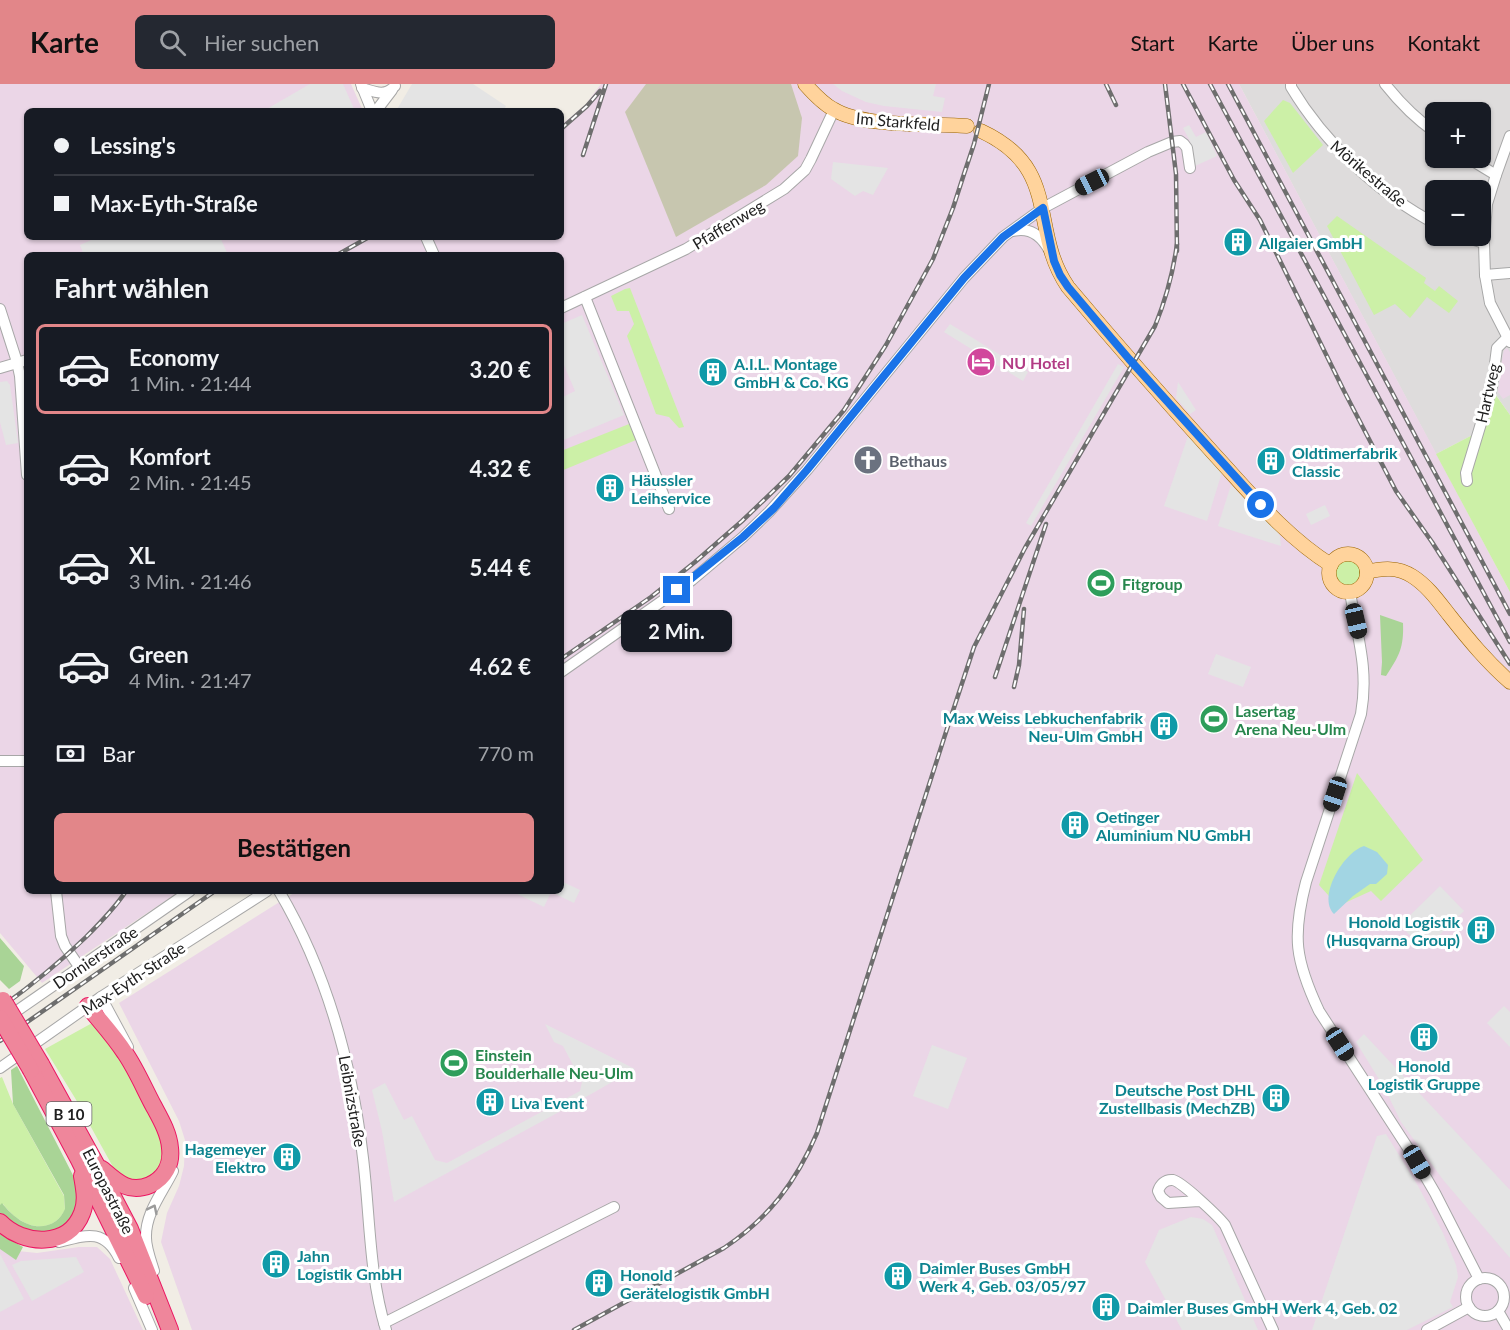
<!DOCTYPE html>
<html lang="de">
<meta charset="utf-8">
<style>
:root{--surface:#171b24;--page:#242831;--text:#f1f3f6;--muted:#9ea1a6;--line:#363941;--accent:#e28689}
body{margin:0;font-family:Lato,sans-serif;background:var(--page);color:var(--text);height:100vh;display:flex;flex-direction:column;font-size:22px;white-space:nowrap}
*{box-sizing:border-box;margin:0}
p{font-size:20px;color:var(--muted)}
.icon{flex:none;width:33px;height:33px;fill:none;stroke:currentColor;stroke-width:2;stroke-linecap:round;stroke-linejoin:round}
.map{position:relative;flex:1;overflow:hidden}
.panel{position:absolute;left:24px;top:168px;width:540px;height:642px;display:flex;flex-direction:column;background:var(--surface);border-radius:9px;box-shadow:0 2px 4px #0004}
.panel>*{flex:none}
.top-card{position:absolute;left:24px;top:24px;width:540px;height:132px;border-radius:9px;box-shadow:0 2px 4px #0004;display:grid;align-content:center;height:132px;padding:0 30px;background:var(--surface)}
.controls{position:absolute;left:1425px;top:18px;display:grid;gap:12px}
.controls a{display:grid;place-items:center;width:66px;height:66px;border-radius:9px;background:var(--surface);box-shadow:0 2px 4px #0004;font-size:30px}
.end{position:absolute;width:27px;height:27px;margin:-14px;border:8px solid #1a73e8;background:#fff;box-shadow:0 0 0 3px #fff}
.from{border-radius:50%}
.bubble{position:absolute;height:42px;border-radius:9px;background:var(--surface);box-shadow:0 2px 4px #0004;font-size:20px;font-weight:700;line-height:42px;text-align:center}
.car{position:absolute;width:18px;height:36px;margin:-18px -9px;border-radius:8px;box-shadow:0 0 4px 2px #0007;background:linear-gradient(#222 24%,#8ab4d8 0 40%,#222 0 76%,#8ab4d8 0 86%,#222 0)}
.top-card b{display:flex;align-items:center;gap:21px;height:57px;font-size:22px}
.top-card b+b{border-top:2px solid var(--line)}
.top-card i{width:15px;height:15px;background:var(--text)}
ul{padding:0;list-style:none}
li{display:flex;align-items:center;gap:18px;height:90px;margin:0 12px 9px;padding:0 18px;border:3px solid transparent;border-radius:9px}
li div{flex:1}
li b{display:block;font-size:22px}
li em{font-style:normal;font-weight:700}
li.active{border-color:var(--accent)}
li>.icon{width:54px;height:54px;stroke-width:1.5}
h2{padding:0 30px;font-size:27px;line-height:72px}
.pay{display:flex;align-items:center;gap:15px;height:66px;padding:0 30px;font-size:22px}
.pay p{margin-inline-start:auto}
.primary-button{display:flex;gap:12px;margin-top:auto;padding:12px 30px}
.primary-button a{flex:1;height:69px;border-radius:9px;background:var(--accent);color:#111;font-size:24px;font-weight:700;line-height:69px;text-align:center}
header{display:flex;align-items:center;gap:36px;box-sizing:border-box;height:84px;padding:0 30px;background:var(--accent);color:#111}
header strong{font-size:28px}
nav{display:flex;gap:33px;margin-inline-start:auto;font-size:21px}
.search{width:420px;height:54px;background:var(--page);display:flex;align-items:center;gap:15px;box-sizing:border-box;padding:0 21px;border-radius:9px;color:var(--muted);font-size:22px}
.map>svg:first-child{display:block}
.residential{fill:#dedcdc;fill-rule:evenodd}
.industrial{fill:#ebd6e7}
.construction{fill:#c7c6af}
.grass{fill:#ccf0a7}
.forest{fill:#a9d496}
.parking{fill:#e4e4e4}
.water{fill:#a2d5e3}
.lines{fill:none;stroke-linecap:round;stroke-linejoin:round}
.minor-casing{stroke:#a7a7a7;stroke-width:12}
.major-casing{stroke:#9b6500;stroke-width:15}
.highway-casing{stroke:#ec1662;stroke-width:18}
.minor{stroke:#fff;stroke-width:10}
.major{stroke:#ffd39c;stroke-width:14}
.highway{stroke:#ef869b;stroke-width:16}
.rail-casing{stroke:#6e6e6e;stroke-width:4.5}
.rail{stroke:#fff;stroke-width:2;stroke-dasharray:7;stroke-linecap:butt}
.highway-bridge-casing{stroke:#ec1662;stroke-width:18;stroke-linecap:butt}
.highway-bridge{stroke:#ef869b;stroke-width:16}
.oneway{stroke:#9b9b9b}
.route{stroke:#1a73e8;stroke-width:8}
.labels{text-anchor:middle;dominant-baseline:central;stroke-width:6;stroke-linejoin:round;paint-order:stroke}
.shield{fill:#fff;stroke:#636363;stroke-width:1.5}
.shield-label{font-size:15px;font-weight:bold;fill:#202020}
.street-label{font-size:16px;fill:#202020;stroke:#fff}
.culture-label{font-size:16px;font-weight:bold;fill:#0d838f;stroke:#fff;text-anchor:start}
.hotel-label{font-size:16px;font-weight:bold;fill:#b23c85;stroke:#fff;text-anchor:start}
.worship-label{font-size:16px;font-weight:bold;fill:#5b616d;stroke:#fff;text-anchor:start}
.leisure-label{font-size:16px;font-weight:bold;fill:#27864d;stroke:#fff;text-anchor:start}
</style>
<header>
<strong>Karte</strong>
<div class="search"><svg class="icon" aria-label="search" viewBox="0 0 24 24"><circle cx="10" cy="10" r="6"/><path d="M15 15l6 6"/></svg>Hier suchen</div>
<nav><a>Start</a><a>Karte</a><a>Über uns</a><a>Kontakt</a></nav>
</header>
<div class="map">
<svg width="1510" height="1246" viewBox="0 0 1510 1246">
<rect width="100%" height="100%" fill="#f1ede5"/>
<path class="residential" d="M 1239,0 L 1510,0 L 1510,331 L 1496,311 L 1484,345 L 1436,370 ZM 1436,28 L 1480,28 L 1480,74 L 1436,74 ZM 1436,106 L 1480,106 L 1480,152 L 1436,152 Z"/>
<g class="industrial">
<path d="M 0,0 L 351,0 L 363,27 L 27,27 L 27,153 L 561,153 L 561,40 L 571,33 L 586,20 L 601,0 L 1239,0 L 1510,508 L 1510,1246 L 192,1246 L 161,1158 L 167,1129 L 179,1102 L 184,1082 L 185,1056 L 179,1037 L 119,919 L 297,807 L 561,807 L 561,171 L 27,171 L 27,807 L 180,807 L 42,899 L 0,849 Z"/>
<path d="M 1507,264 L 1510,268 L 1510,311 L 1503,315 L 1498,308 L 1503,270 L 1504,266 Z"/>
<path d="M 0,1159 L 8,1166 L 37,1169 L 79,1163 L 97,1163 L 110,1175 L 143,1246 L 0,1246 Z"/>
</g>
<path class="construction" d="M 646,0 L 791,0 L 802,34 L 798,72 L 766,101 L 676,153 L 625,28 Z"/>
<g class="grass">
<path d="M 1283,16 L 1290,19 L 1323,61 L 1293,89 L 1264,37 Z"/>
<path d="M 1337,132 L 1426,194 L 1424,199 L 1435,207 L 1439,202 L 1458,217 L 1449,229 L 1427,213 L 1410,234 L 1395,220 L 1374,231 L 1327,142 Z"/>
<path d="M 630,204 L 684,343 L 679,344 L 669,333 L 656,330 L 627,252 L 634,240 L 629,227 L 617,227 L 611,212 L 625,205 Z"/>
<path d="M 1495,310 L 1510,331 L 1510,508 L 1436,370 L 1484,345 Z"/>
<path d="M 629,340 L 636,356 L 561,387 L 561,367 Z"/>
<circle cx="1348" cy="488" r="13"/>
<path d="M 1357,689 L 1423,776 L 1381,817 L 1371,807 L 1338,822 L 1319,801 Z"/>
<path d="M 94,938 L 116,965 L 162,1046 L 165,1081 L 152,1096 L 130,1096 L 113,1083 L 75,1014 L 45,965 Z"/>
<path d="M 2,993 L 13,1020 L 64,1112 L 65,1126 C 63,1129 60,1134 56,1137 C 37,1151 14,1135 3,1120 L 0,1121 L 0,994 Z"/>
</g>
<g class="forest">
<path d="M 1380,531 L 1403,539 C 1404,564 1399,572 1386,592 L 1381,591 L 1382,578 Z"/>
<path d="M 0,854 L 24,882 L 20,897 L 9,905 L 0,896 Z"/>
<path d="M 17,982 L 78,1101 L 80,1122 L 70,1140 L 41,1153 L 0,1133 L 0,1121 L 2,1119 C 14,1135 36,1151 56,1137 C 60,1134 63,1129 65,1125 L 64,1111 L 13,1020 L 11,986 Z"/>
<path d="M 0,1150 L 23,1163 L 16,1176 L 0,1165 Z"/>
</g>
<g class="parking">
<path d="M 310,0 L 343,0 L 355,27 L 266,27 L 265,26 Z"/>
<path d="M 412,0 L 473,0 L 506,22 L 503,27 L 396,27 Z"/>
<path d="M 833,0 L 936,0 L 933,12 L 945,14 L 942,28 L 884,22 L 866,18 L 842,7 Z"/>
<path d="M 1189,41 L 1196,53 L 1206,48 L 1217,72 L 1195,82 L 1190,57 L 1183,44 Z"/>
<path d="M 833,78 L 888,84 L 873,111 L 863,107 L 855,112 L 831,95 Z"/>
<path d="M 98,153 L 220,153 L 228,171 L 84,171 L 80,161 Z"/>
<path d="M 582,231 L 624,331 L 561,357 L 561,314 L 575,307 L 561,274 L 561,240 Z"/>
<path d="M 950,240 L 1028,288 L 1023,297 L 944,248 Z"/>
<path d="M 1118,280 L 1124,283 L 1031,442 L 1026,439 Z"/>
<path d="M 7,297 L 10,301 L 18,359 L 6,361 L 0,338 L 0,298 Z"/>
<path d="M 1178,298 L 1196,326 L 1190,330 L 1176,314 Z"/>
<path d="M 1188,352 L 1222,388 L 1207,437 L 1164,422 Z"/>
<path d="M 1231,401 L 1277,447 L 1280,452 L 1281,462 L 1218,442 Z"/>
<path d="M 1325,421 L 1330,432 L 1311,441 L 1306,430 Z"/>
<path d="M 1216,570 L 1251,583 L 1243,603 L 1208,590 Z"/>
<path d="M 561,797 L 580,806 L 574,819 L 551,808 L 544,823 L 511,807 L 561,807 Z"/>
<path d="M 1440,802 L 1464,827 L 1424,866 L 1400,841 Z"/>
<path d="M 1504,922 L 1510,928 L 1510,963 L 1487,939 Z"/>
<path d="M 545,940 L 635,985 L 570,1022 L 394,1118 L 382,1047 L 372,1006 L 385,999 L 404,1036 L 412,1032 L 435,1076 L 447,1079 L 580,1007 L 582,998 L 563,962 L 554,958 Z"/>
<path d="M 1364,950 L 1510,1106 L 1510,1174 L 1444,1097 L 1401,1038 L 1385,1005 L 1356,958 Z"/>
<path d="M 932,961 L 967,974 L 948,1025 L 913,1012 Z"/>
<path d="M 1386,1050 L 1418,1102 L 1443,1149 L 1456,1181 L 1458,1193 L 1450,1218 L 1453,1223 L 1407,1246 L 1312,1246 L 1377,1052 Z"/>
<path d="M 1191,1133 L 1203,1135 L 1212,1141 L 1258,1246 L 1182,1246 L 1145,1178 L 1159,1146 Z"/>
<path d="M 0,1170 L 24,1215 L 0,1228 Z"/>
<path d="M 76,1173 L 84,1188 L 32,1217 L 12,1181 L 21,1177 Z"/>
</g>
<path class="water" d="M 1364,762 L 1377,768 L 1388,781 L 1387,790 L 1376,800 L 1370,800 L 1353,812 L 1334,830 C 1317,812 1344,768 1364,762 Z"/>
<g class="lines">
<g class="minor-casing">
<g id="minor">
<path d="M 361,0 L 372,27"/>
<path d="M 1291,0 L 1291,3 C 1324,58 1378,110 1436,140"/>
<path d="M 1385,0 C 1400,19 1416,35 1436,49"/>
<path d="M 362,4 C 375,8 385,13 395,2"/>
<path d="M 376,27 L 392,6"/>
<path d="M 1510,52 L 1496,91 L 1487,120 L 1484,159 L 1485,191 L 1490,219 L 1510,258"/>
<path d="M 1468,74 L 1496,91"/>
<path d="M 1013,147 C 1029,143 1041,151 1049,166"/>
<path d="M 1461,152 L 1484,159"/>
<path d="M 426,153 L 434,171"/>
<path d="M 1485,191 L 1510,189"/>
<path d="M 585,213 L 669,425"/>
<path d="M 561,224 L 686,165 L 784,105 L 805,86 L 811,75 L 834,26"/>
<path d="M 0,225 L 17,278 L 20,292 L 27,391"/>
<path d="M 0,284 L 27,276"/>
<path d="M 1467,397 L 1466,389 L 1492,303 L 1497,264 L 1507,254"/>
<path d="M 1350,508 C 1357,552 1369,584 1361,630 L 1306,798 C 1292,852 1295,876 1319,927 L 1417,1078 L 1435,1109 L 1479,1195"/>
<path d="M 561,588 L 692,496 L 743,453 L 769,428 L 807,386 L 964,194 L 1003,153 L 1043,124 L 1148,68 L 1172,58 L 1180,57 L 1184,60 L 1187,64 L 1190,84"/>
<path d="M 0,677 L 27,677"/>
<path d="M 56,807 L 61,852 L 65,862 L 80,884"/>
<path d="M 279,807 C 328,890 352,980 363,1074 C 370,1131 369,1191 386,1246"/>
<path d="M 101,913 L 128,963"/>
<path d="M 8,933 L 190,807"/>
<path d="M 0,984 L 101,913 L 267,807"/>
<path d="M 1199,1117 L 1168,1119 L 1161,1113 L 1158,1107 C 1160,1101 1165,1095 1173,1096 C 1182,1098 1218,1132 1225,1141 L 1273,1246"/>
<path d="M 59,1158 C 86,1151 104,1144 119,1174"/>
<path d="M 154,1187 C 151,1177 146,1164 146,1154 C 145,1129 163,1108 173,1087"/>
<circle cx="1485" cy="1213" r="19"/>
<path d="M 134,1204 L 152,1246"/>
<path d="M 1498,1227 L 1509,1246"/>
<path d="M 384,1239 L 614,1123"/>
<path d="M 1427,1246 L 1469,1223"/>
</g>
</g>
<g class="major-casing">
<g id="major">
<path d="M 805,0 C 813,9 822,19 833,25 C 864,44 930,39 967,42"/>
<path d="M 981,47 C 1063,85 1028,145 1068,203 C 1116,260 1165,316 1215,371 C 1251,410 1286,453 1331,481"/>
<circle cx="1348" cy="489" r="19"/>
<path d="M 1367,488 C 1383,484 1398,483 1412,492 C 1428,502 1439,518 1450,532 C 1469,556 1487,578 1510,598"/>
</g>
</g>
<g class="highway-casing">
<g id="highway">
<path d="M 88,922 C 100,937 114,952 125,969 C 136,985 144,1004 153,1021 C 160,1034 169,1049 170,1064 C 172,1080 165,1094 150,1101 C 129,1110 117,1098 102,1085"/>
<path d="M 41,980 L 96,1080 L 130,1145 L 170,1246"/>
<path d="M 31,986 L 79,1076 L 146,1212"/>
<path d="M 0,1138 C 23,1162 69,1164 82,1129 C 87,1117 84,1104 82,1092"/>
</g>
</g>
<use href="#minor" class="minor"/>
<use href="#major" class="major"/>
<use href="#highway" class="highway"/>
<g class="rail-casing">
<g id="rail">
<path d="M 1106,0 L 1116,21"/>
<path d="M 1165,0 L 1176,90 L 1177,167"/>
<path d="M 1183,0 L 1234,96 L 1260,136 L 1344,307 L 1396,407 L 1432,458 L 1510,580"/>
<path d="M 1210,0 L 1510,558"/>
<path d="M 1228,0 L 1510,530"/>
<path d="M 561,45 L 587,22 L 600,7"/>
<path d="M 583,71 L 606,0"/>
<path d="M 337,171 L 369,153"/>
<path d="M 561,575 L 651,513 L 695,478 L 742,437 L 789,392 L 844,326 L 886,261 L 933,175 L 953,124 L 964,90 L 974,60 L 989,0"/>
<path d="M 995,593 L 1046,440"/>
<path d="M 1014,603 L 1019,581 L 1024,525"/>
<path d="M 0,924 C 32,901 58,880 86,853 C 100,839 115,824 126,807"/>
<path d="M 0,957 L 215,807"/>
<path d="M 574,1246 L 724,1164 C 769,1134 796,1098 817,1049 L 946,648 L 974,563 L 1025,464 L 1155,242 C 1166,215 1173,189 1177,160"/>
</g>
</g>
<use href="#rail" class="rail"/>
<g class="highway-bridge-casing">
<g id="highway-bridge">
<path d="M 3,916 L 41,980"/>
<path d="M 0,934 L 31,986"/>
</g>
</g>
<use href="#highway-bridge" class="highway-bridge"/>
</g>
<defs><path id="oneway-chevron" d="M-2-3.5L2.5 0L-2 3.5" fill="none" stroke-width="1.6" stroke-linecap="round" stroke-linejoin="round" transform="scale(1.5)"/></defs>
<use class="oneway" href="#oneway-chevron" transform="translate(153 1125) rotate(-64)"/>
<g class="lines">
<path class="route" d="M 677,506 L 743,453 L 774,424 L 807,386 L 964,194 L 1003,153 L 1043,124 L 1054,177 L 1060,191 L 1068,203 L 1129,275 L 1261,421"/>
</g>
<defs>
<g id="building-disc" transform="scale(1.5)"><circle r="9.5" fill="#0f9aa8" stroke="#fff"/><path d="M-4-6H4V6H1V3H-1V6H-4ZM-2.5-4.3h1.7v1.8h-1.7ZM.8-4.3h1.7v1.8H.8ZM-2.5-1h1.7V.8h-1.7ZM.8-1h1.7V.8H.8Z" fill="#fff"/></g>
<g id="hotel-disc" transform="scale(1.5)"><circle r="9.5" fill="#d1479c" stroke="#fff"/><path d="M-6-4.5h1.5V1H6V5H4.5V3h-9V5H-6ZM-4 0a1.8 1.8 0 1 1 3.6 0ZM.5 0V-2.5h3Q6-2.5 6 0Z" fill="#fff"/></g>
<g id="church-disc" transform="scale(1.5)"><circle r="9.5" fill="#6b7280" stroke="#fff"/><path d="M-1.2-6h2.4v3.5h3.3v2.4h-3.3V6h-2.4V-.1h-3.3v-2.4h3.3Z" fill="#fff"/></g>
<g id="stadium-disc" transform="scale(1.5)"><circle r="9.5" fill="#2e9e5b" stroke="#fff"/><path d="M0-5a6.5 5 0 1 0 0 10a6.5 5 0 1 0 0-10ZM-3.5-1.8h7v3.6h-7Z" fill="#fff"/></g>
</defs>
<g fill-rule="evenodd">
<use href="#building-disc" x="1238" y="158"/>
<use href="#hotel-disc" x="981" y="278"/>
<use href="#building-disc" x="713" y="288"/>
<use href="#church-disc" x="868" y="376"/>
<use href="#building-disc" x="1271" y="377"/>
<use href="#building-disc" x="610" y="404"/>
<use href="#stadium-disc" x="1101" y="499"/>
<use href="#stadium-disc" x="1214" y="635"/>
<use href="#building-disc" x="1164" y="642"/>
<use href="#building-disc" x="1075" y="741"/>
<use href="#building-disc" x="1481" y="846"/>
<use href="#building-disc" x="1424" y="953"/>
<use href="#stadium-disc" x="454" y="979"/>
<use href="#building-disc" x="1276" y="1014"/>
<use href="#building-disc" x="490" y="1018"/>
<use href="#building-disc" x="287" y="1073"/>
<use href="#building-disc" x="276" y="1180"/>
<use href="#building-disc" x="898" y="1192"/>
<use href="#building-disc" x="599" y="1199"/>
<use href="#building-disc" x="1106" y="1223"/>
</g>
<g class="labels">
<rect class="shield" x="46.5" y="1018" width="45" height="24" rx="4.5"/>
<g class="shield-label">
<text x="69" y="1030">B 10</text>
</g>
<g class="street-label">
<text transform="translate(898 37) rotate(5)">Im Starkfeld</text>
<text transform="translate(1369 89) rotate(40)">Mörikestraße</text>
<text transform="translate(728 140) rotate(-31)">Pfaffenweg</text>
<text transform="translate(1487 309) rotate(-77)">Hartweg</text>
<text transform="translate(95 873) rotate(-34)">Dornierstraße</text>
<text transform="translate(133 894) rotate(-33)">Max-Eyth-Straße</text>
<text transform="translate(353 1017) rotate(80)">Leibnizstraße</text>
<text transform="translate(109 1107) rotate(63)">Europastraße</text>
</g>
<g class="culture-label">
<text x="1259" y="158">Allgaier GmbH</text>
<text x="734" y="279">A.I.L. Montage<tspan x="734" dy="18">GmbH &amp; Co. KG</tspan></text>
<text x="1292" y="368">Oldtimerfabrik<tspan x="1292" dy="18">Classic</tspan></text>
<text x="631" y="395">Häussler<tspan x="631" dy="18">Leihservice</tspan></text>
<text x="1143" y="633" text-anchor="end">Max Weiss Lebkuchenfabrik<tspan x="1143" dy="18">Neu-Ulm GmbH</tspan></text>
<text x="1096" y="732">Oetinger<tspan x="1096" dy="18">Aluminium NU GmbH</tspan></text>
<text x="1460" y="837" text-anchor="end">Honold Logistik<tspan x="1460" dy="18">(Husqvarna Group)</tspan></text>
<text x="1424" y="981" text-anchor="middle">Honold<tspan x="1424" dy="18">Logistik Gruppe</tspan></text>
<text x="1255" y="1005" text-anchor="end">Deutsche Post DHL<tspan x="1255" dy="18">Zustellbasis (MechZB)</tspan></text>
<text x="511" y="1018">Liva Event</text>
<text x="266" y="1064" text-anchor="end">Hagemeyer<tspan x="266" dy="18">Elektro</tspan></text>
<text x="297" y="1171">Jahn<tspan x="297" dy="18">Logistik GmbH</tspan></text>
<text x="919" y="1183">Daimler Buses GmbH<tspan x="919" dy="18">Werk 4, Geb. 03/05/97</tspan></text>
<text x="620" y="1190">Honold<tspan x="620" dy="18">Gerätelogistik GmbH</tspan></text>
<text x="1127" y="1223">Daimler Buses GmbH Werk 4, Geb. 02</text>
</g>
<g class="hotel-label">
<text x="1002" y="278">NU Hotel</text>
</g>
<g class="worship-label">
<text x="889" y="376">Bethaus</text>
</g>
<g class="leisure-label">
<text x="1122" y="499">Fitgroup</text>
<text x="1235" y="626">Lasertag<tspan x="1235" dy="18">Arena Neu-Ulm</tspan></text>
<text x="475" y="970">Einstein<tspan x="475" dy="18">Boulderhalle Neu-Ulm</tspan></text>
</g>
</g>
</svg>
<div class="controls">
<a>+</a>
<a>−</a>
</div>
<i class="end from" style="left:1261px;top:421px"></i>
<i class="end" style="left:677px;top:506px"></i>
<div class="bubble" style="left:621px;top:526px;width:111px">2 Min.</div>
<i class="car" style="left:1092px;top:98px;rotate:243deg"></i>
<i class="car" style="left:1356px;top:537px;rotate:167deg"></i>
<i class="car" style="left:1335px;top:710px;rotate:198deg"></i>
<i class="car" style="left:1340px;top:960px;rotate:147deg"></i>
<i class="car" style="left:1417px;top:1078px;rotate:150deg"></i>
<div class="top-card">
<b><i class="from"></i>Lessing's</b>
<b><i></i>Max-Eyth-Straße</b>
</div>
<section class="panel">
<h2>Fahrt wählen</h2>
<ul>
<li class="active"><svg class="icon" aria-label="car" viewBox="0 0 24 24"><path d="M5 17H2v-5l4-1 3-4h7l3 4 3 1v5h-3M9 17h6M6 11h13"/><circle cx="7" cy="17" r="2"/><circle cx="17" cy="17" r="2"/></svg><div><b>Economy</b><p>1 Min. · 21:44</p></div><em>3.20 €</em></li>
<li><svg class="icon" aria-label="car" viewBox="0 0 24 24"><path d="M5 17H2v-5l4-1 3-4h7l3 4 3 1v5h-3M9 17h6M6 11h13"/><circle cx="7" cy="17" r="2"/><circle cx="17" cy="17" r="2"/></svg><div><b>Komfort</b><p>2 Min. · 21:45</p></div><em>4.32 €</em></li>
<li><svg class="icon" aria-label="car" viewBox="0 0 24 24"><path d="M5 17H2v-5l4-1 3-4h7l3 4 3 1v5h-3M9 17h6M6 11h13"/><circle cx="7" cy="17" r="2"/><circle cx="17" cy="17" r="2"/></svg><div><b>XL</b><p>3 Min. · 21:46</p></div><em>5.44 €</em></li>
<li><svg class="icon" aria-label="car" viewBox="0 0 24 24"><path d="M5 17H2v-5l4-1 3-4h7l3 4 3 1v5h-3M9 17h6M6 11h13"/><circle cx="7" cy="17" r="2"/><circle cx="17" cy="17" r="2"/></svg><div><b>Green</b><p>4 Min. · 21:47</p></div><em>4.62 €</em></li>
</ul>
<div class="pay"><svg class="icon" aria-label="cash" viewBox="0 0 24 24"><path d="M3 7h18v10H3z"/><circle cx="12" cy="12" r="2"/></svg>Bar<p>770 m</p></div>
<div class="primary-button"><a>Bestätigen</a></div>
</section>
</div>
